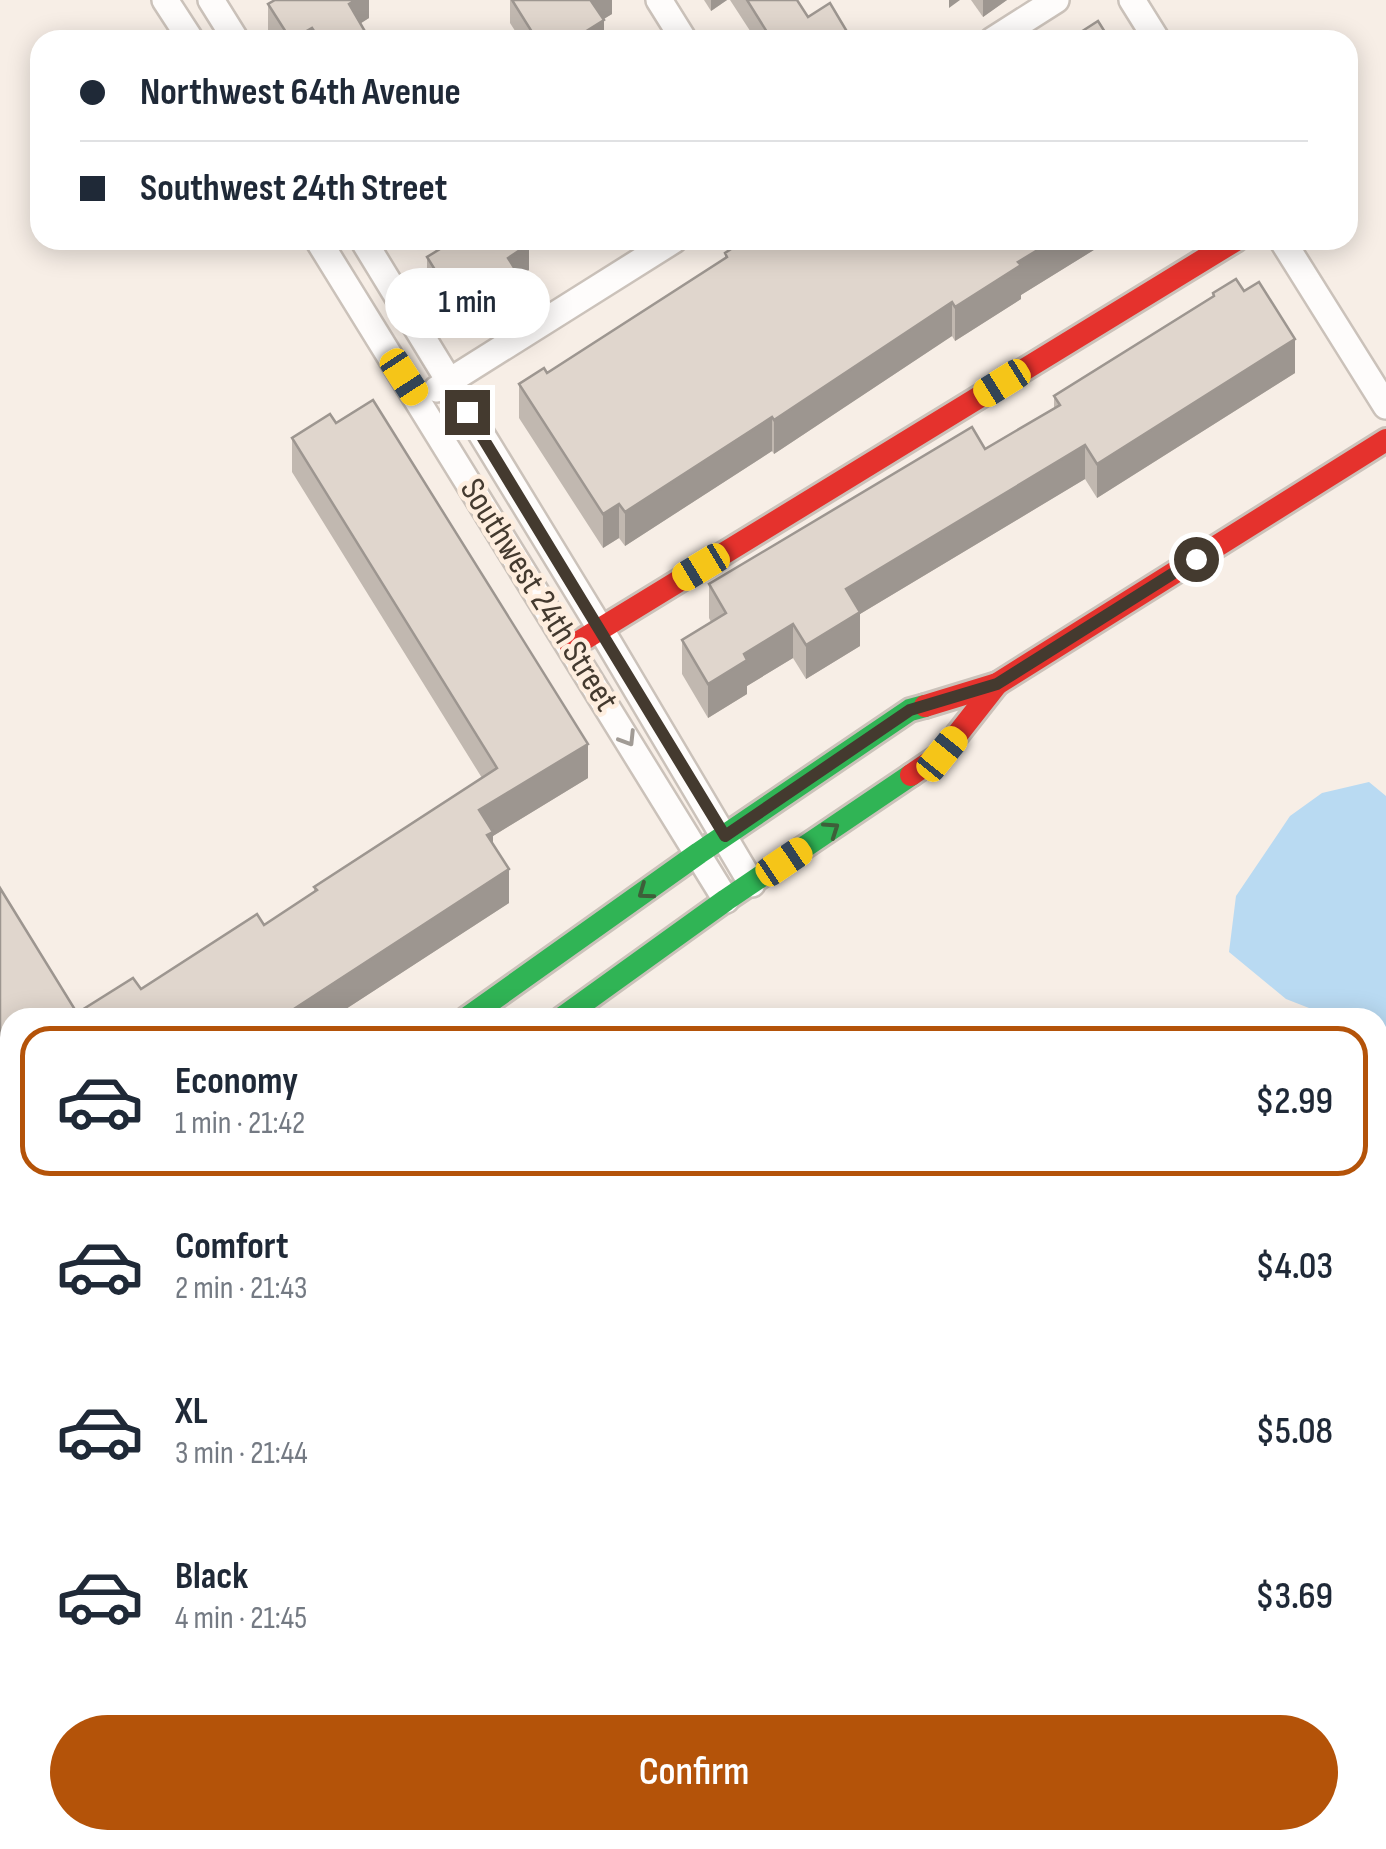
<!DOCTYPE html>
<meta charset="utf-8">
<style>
:root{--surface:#fff;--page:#f2f2f3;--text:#1f2937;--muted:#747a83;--line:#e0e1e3;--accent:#b45309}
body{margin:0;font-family:"Sofia Sans Condensed",sans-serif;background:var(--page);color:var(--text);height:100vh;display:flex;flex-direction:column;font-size:38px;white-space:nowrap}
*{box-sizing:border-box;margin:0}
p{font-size:32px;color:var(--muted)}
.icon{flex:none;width:55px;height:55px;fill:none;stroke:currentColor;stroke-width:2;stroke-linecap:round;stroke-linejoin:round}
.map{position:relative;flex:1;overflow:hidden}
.panel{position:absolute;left:0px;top:1008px;width:1388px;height:842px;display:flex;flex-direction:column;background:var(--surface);border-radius:30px 30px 0 0;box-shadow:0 5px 25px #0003}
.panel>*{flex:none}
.hud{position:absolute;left:30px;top:30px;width:1328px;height:220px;border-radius:30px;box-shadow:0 5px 25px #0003;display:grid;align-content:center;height:220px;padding:0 50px;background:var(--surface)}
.end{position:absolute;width:45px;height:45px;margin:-22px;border:12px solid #443a2f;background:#fff;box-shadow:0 0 0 5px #fff}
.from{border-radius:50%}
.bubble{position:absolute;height:70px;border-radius:35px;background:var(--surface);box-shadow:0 5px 25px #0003;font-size:32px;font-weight:600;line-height:70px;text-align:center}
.car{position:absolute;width:30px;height:60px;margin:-30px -15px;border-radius:12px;box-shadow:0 0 8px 2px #0007;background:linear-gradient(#f5c518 24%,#345 0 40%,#f5c518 0 76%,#345 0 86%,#f5c518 0)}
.hud b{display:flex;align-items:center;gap:35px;height:95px;font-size:38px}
.hud b+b{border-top:2px solid var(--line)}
.hud i{width:25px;height:25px;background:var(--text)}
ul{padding:18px 0 0;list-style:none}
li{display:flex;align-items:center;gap:30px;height:150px;margin:0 20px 15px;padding:0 30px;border:5px solid transparent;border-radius:30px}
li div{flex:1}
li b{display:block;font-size:38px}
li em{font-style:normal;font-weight:600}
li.selected{border-color:var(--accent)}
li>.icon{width:90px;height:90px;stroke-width:1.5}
.action{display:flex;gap:20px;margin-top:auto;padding:20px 50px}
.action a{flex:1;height:115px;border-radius:60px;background:var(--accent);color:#fff;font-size:40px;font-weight:600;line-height:115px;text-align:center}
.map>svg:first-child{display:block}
.water{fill:#b9daf2}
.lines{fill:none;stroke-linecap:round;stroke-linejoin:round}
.canal{stroke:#b9daf2;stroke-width:32}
.street-casing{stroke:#cbc2ba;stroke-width:30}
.fast-casing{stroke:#cbc2ba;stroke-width:28}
.slow-casing{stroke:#cbc2ba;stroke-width:28}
.jam-casing{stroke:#cbc2ba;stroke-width:28}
.street{stroke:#fefcfb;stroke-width:25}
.fast{stroke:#30b455;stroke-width:22}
.slow{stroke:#ff9f0a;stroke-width:22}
.jam{stroke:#e5322d;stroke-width:22}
.wall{fill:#c1b8b0}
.shaded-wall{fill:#9d9690}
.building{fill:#e0d6cd;stroke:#9d9690;stroke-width:2.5}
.oneway{stroke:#a19b95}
.oneway2{stroke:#3e5f3a}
.route{stroke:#443a2f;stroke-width:12}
.labels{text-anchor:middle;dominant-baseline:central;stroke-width:9;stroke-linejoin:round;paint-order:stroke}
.street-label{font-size:35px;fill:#443a2f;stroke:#feeedf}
</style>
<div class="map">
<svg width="1386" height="1849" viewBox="0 0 1386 1849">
<rect width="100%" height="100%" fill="#f7eee6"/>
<g class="water">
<path d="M 1369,782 L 1386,796 L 1386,1059 L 1378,1048 L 1378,1018 L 1332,1017 L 1286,999 L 1229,952 L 1236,896 L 1290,816 L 1322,793 Z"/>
<path d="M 1386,1564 L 1386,1623 L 1378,1630 L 1378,1570 Z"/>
<path d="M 10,1676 L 10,1817 L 0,1825 L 0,1682 Z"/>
<path d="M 858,1840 L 1043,1840 L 1022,1849 L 857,1849 Z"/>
</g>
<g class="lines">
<path class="canal" d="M 0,1237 L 10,1253"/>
<g class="street-casing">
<g id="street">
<path d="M 165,0 L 191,40"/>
<path d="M 211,0 L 236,40"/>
<path d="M 659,0 L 684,40"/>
<path d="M 1132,0 L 1157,40"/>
<path d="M 993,40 L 1056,0"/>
<path d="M 318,240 L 726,900"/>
<path d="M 363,240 L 600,628 L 752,884"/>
<path d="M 1282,240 L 1386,406"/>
<path d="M 437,389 L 674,240"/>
</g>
</g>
<g class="fast-casing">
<g id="fast">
<path d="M 467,1018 L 699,853 L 910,710 L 925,706"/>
<path d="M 562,1018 L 726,900 L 911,775"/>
</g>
</g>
<g class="slow-casing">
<path id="slow" d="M 0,1407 L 10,1401"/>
</g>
<g class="jam-casing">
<g id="jam">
<path d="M 571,647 L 1236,240"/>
<path d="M 925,706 L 997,684 L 1386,440"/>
<path d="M 911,775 L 942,754 L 997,684"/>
<path d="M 0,1344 L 10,1337"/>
</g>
</g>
<use href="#street" class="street"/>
<use href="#fast" class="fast"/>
<use href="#slow" class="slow"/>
<use href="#jam" class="jam"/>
</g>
<g class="wall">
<path d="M 369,0 L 369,18 L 360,23 L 370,40 L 275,40 L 268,30 L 268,4 Z"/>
<path d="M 510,0 L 612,0 L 612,14 L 603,19 L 604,40 L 521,40 L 510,23 Z"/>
<path d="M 704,0 L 727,0 L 711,11 Z"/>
<path d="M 730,0 L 797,0 L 808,17 L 852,40 L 756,40 Z"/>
<path d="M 971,0 L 1007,0 L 983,17 Z"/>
<path d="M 435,240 L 527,240 L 529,270 L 519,276 L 521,305 L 484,328 L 471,307 L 450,320 L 427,283 L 427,257 L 436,251 L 435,248 Z"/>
<path d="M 756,240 L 1110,240 L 1021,295 L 1021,299 L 955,341 L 952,336 L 774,454 L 772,451 L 625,546 L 619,538 L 603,548 L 519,418 L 519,384 L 547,373 L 725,258 L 725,253 Z"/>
<path d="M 1213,293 L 1295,373 L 1097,498 L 1085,479 L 860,614 L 860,646 L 806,679 L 793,658 L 747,686 L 747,694 L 708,718 L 682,674 L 682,640 L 711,622 L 709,618 L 709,584 L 985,449 L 1054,408 L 1054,396 L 1213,297 Z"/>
<path d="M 292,438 L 588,778 L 493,836 L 493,844 L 509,903 L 332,1018 L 10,1018 L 10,1108 L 0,1092 L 0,888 L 77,1013 L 141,989 L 264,925 L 314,892 L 314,887 L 482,778 L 292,472 Z"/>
</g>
<g class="shaded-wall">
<path d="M 356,0 L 369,0 L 369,18 L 349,31 L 349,4 Z"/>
<path d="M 592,0 L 612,0 L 612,14 L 591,27 Z"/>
<path d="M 711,0 L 727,0 L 711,11 Z"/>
<path d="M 949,0 L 960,0 L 949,8 Z"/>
<path d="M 983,0 L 1007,0 L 983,17 Z"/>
<path d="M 604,20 L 604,40 L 572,40 Z"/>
<path d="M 312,28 L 312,40 L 293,40 Z"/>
<path d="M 1054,240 L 1110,240 L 1021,295 L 1021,299 L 955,341 L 955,307 L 1018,262 Z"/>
<path d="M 529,244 L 529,270 L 508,284 L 508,258 Z"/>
<path d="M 521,279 L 521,305 L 484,328 L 484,302 Z"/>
<path d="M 471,281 L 471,307 L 450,320 L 450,294 Z"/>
<path d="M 952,302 L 952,336 L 774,454 L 774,420 Z"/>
<path d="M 1295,339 L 1295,373 L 1097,498 L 1097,464 Z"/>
<path d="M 772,417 L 772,451 L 625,546 L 625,512 Z"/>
<path d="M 1085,445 L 1085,479 L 860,614 L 860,646 L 806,679 L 806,645 L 846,589 Z"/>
<path d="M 619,504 L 619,538 L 603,548 L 603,514 Z"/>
<path d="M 793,624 L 793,658 L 747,686 L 747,694 L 708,718 L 708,684 L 744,654 Z"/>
<path d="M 588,744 L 588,778 L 493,836 L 493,866 L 479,810 Z"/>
<path d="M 509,869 L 509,903 L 332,1018 L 280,1018 Z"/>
<path d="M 10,1617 L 10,1651 L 0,1657 L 0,1623 Z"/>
</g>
<g class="building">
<path d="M 275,0 L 356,0 L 349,4 L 370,40 L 320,40 L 312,28 L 291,40 L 268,4 Z"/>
<path d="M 512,0 L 592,0 L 591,1 L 604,20 L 572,40 L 537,40 Z"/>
<path d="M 747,0 L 797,0 L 808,17 L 830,3 L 852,40 L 772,40 Z"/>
<path d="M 1098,21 L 1110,40 L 1075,40 L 1073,37 Z"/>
<path d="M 446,240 L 527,240 L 529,244 L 508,258 L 521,279 L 484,302 L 471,281 L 450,294 L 427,257 L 448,244 Z"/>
<path d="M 745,240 L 752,240 L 753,242 L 756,240 L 1054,240 L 1018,262 L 1021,265 L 955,307 L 952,302 L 774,420 L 772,417 L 625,512 L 619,504 L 603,514 L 519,384 L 544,368 L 547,373 L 727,257 L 725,253 Z"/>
<path d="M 1236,279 L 1244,291 L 1259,282 L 1295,339 L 1097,464 L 1085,445 L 846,589 L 860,612 L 806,645 L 793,624 L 744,654 L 747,660 L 708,684 L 682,640 L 726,613 L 709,584 L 972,427 L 985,449 L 1060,405 L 1054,396 L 1214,296 L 1213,293 Z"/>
<path d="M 373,400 L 588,744 L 479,810 L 493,832 L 487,835 L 509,869 L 280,1018 L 10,1018 L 10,1074 L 0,1058 L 0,888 L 77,1013 L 133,978 L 141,989 L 257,914 L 264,925 L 317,890 L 314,887 L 497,768 L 292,438 L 330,414 L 336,423 Z"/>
<path d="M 10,1539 L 10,1617 L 0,1623 L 0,1545 Z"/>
<path d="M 1386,1665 L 1386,1849 L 1346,1849 L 1348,1840 L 1378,1840 L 1378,1701 Z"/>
<path d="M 1132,1840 L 1295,1840 L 1330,1849 L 1130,1849 Z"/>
</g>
<defs><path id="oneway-chevron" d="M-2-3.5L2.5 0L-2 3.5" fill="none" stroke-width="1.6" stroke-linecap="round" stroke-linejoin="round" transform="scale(2.5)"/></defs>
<use class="oneway" href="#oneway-chevron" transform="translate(628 739) rotate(58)"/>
<g class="oneway2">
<use href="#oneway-chevron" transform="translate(832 829) rotate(-34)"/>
<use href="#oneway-chevron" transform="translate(645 892) rotate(144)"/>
</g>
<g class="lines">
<path class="route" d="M 467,412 L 725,836 L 910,710 L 997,684 L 1196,559"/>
</g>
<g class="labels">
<g class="street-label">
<text transform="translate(539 595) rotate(58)">Southwest 24th Street</text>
</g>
</g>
</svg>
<i class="end from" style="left:1196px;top:559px"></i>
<i class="end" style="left:467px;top:412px"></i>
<div class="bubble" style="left:385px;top:268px;width:165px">1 min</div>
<i class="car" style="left:404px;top:377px;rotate:147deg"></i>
<i class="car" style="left:1002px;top:383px;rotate:238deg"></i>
<i class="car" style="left:701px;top:567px;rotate:239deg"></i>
<i class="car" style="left:942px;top:754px;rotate:39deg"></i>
<i class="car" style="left:784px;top:862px;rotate:56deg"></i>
<div class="hud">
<b><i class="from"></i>Northwest 64th Avenue</b>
<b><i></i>Southwest 24th Street</b>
</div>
<section class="panel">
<ul>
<li class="selected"><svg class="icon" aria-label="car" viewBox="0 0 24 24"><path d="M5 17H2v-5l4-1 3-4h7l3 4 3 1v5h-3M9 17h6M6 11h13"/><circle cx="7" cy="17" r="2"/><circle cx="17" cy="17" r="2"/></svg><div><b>Economy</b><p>1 min · 21:42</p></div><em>$2.99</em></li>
<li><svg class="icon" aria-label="car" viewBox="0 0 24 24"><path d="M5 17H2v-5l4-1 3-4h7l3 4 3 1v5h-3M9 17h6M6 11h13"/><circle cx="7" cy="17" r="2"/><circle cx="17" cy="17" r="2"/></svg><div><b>Comfort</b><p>2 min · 21:43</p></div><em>$4.03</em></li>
<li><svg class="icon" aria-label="car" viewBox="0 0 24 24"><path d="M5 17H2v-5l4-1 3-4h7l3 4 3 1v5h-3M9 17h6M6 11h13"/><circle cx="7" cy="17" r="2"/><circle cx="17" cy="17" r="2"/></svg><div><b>XL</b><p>3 min · 21:44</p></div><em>$5.08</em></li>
<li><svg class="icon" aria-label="car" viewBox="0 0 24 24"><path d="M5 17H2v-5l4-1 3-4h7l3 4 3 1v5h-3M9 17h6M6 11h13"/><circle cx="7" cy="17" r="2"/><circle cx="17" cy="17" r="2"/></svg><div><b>Black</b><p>4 min · 21:45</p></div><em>$3.69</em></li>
</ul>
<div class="action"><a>Confirm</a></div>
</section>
</div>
